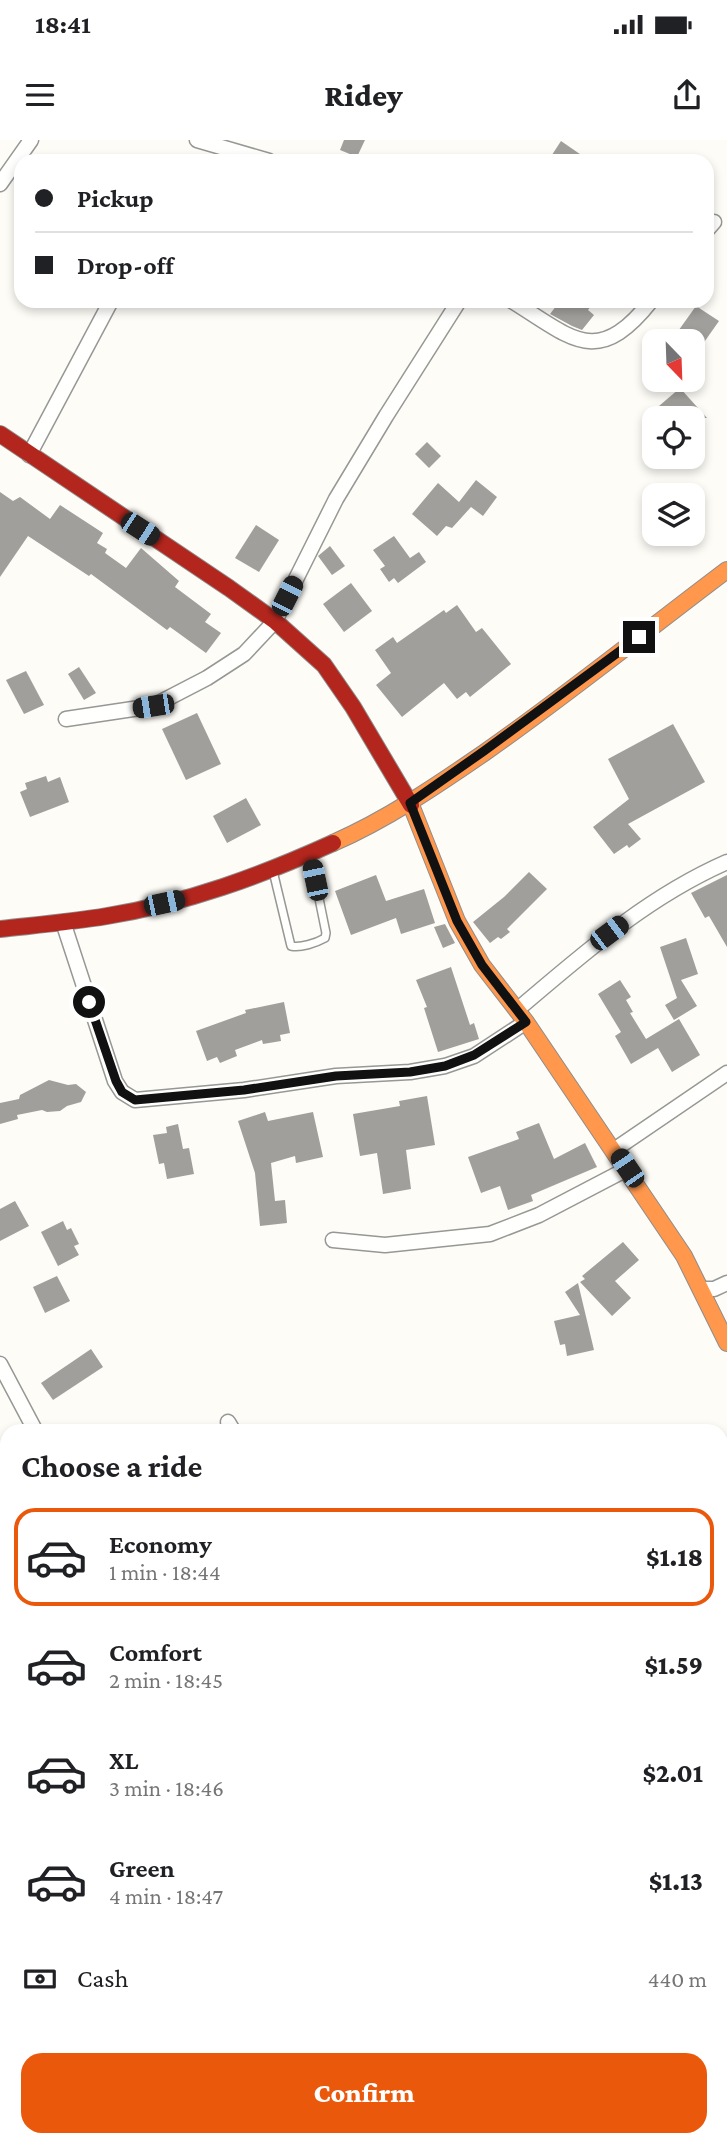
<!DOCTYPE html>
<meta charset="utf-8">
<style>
:root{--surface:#fff;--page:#f6f6f6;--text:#202124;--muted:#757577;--line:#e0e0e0;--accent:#ea580c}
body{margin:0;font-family:"Crimson Pro",serif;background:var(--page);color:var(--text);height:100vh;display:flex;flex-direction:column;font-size:26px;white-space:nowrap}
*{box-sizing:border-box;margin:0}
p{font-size:23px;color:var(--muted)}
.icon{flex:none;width:38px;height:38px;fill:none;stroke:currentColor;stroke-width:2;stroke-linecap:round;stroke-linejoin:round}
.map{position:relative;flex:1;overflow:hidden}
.panel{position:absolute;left:0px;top:1284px;width:728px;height:723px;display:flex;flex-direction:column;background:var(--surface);border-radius:21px 21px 0 0;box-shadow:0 4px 10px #0003}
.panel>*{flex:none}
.top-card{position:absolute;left:14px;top:14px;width:700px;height:154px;border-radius:21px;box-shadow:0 4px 10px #0003;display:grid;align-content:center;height:154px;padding:0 21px;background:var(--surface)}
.needle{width:46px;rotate:157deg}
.fabs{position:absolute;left:642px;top:189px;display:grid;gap:14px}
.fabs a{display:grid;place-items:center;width:63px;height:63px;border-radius:14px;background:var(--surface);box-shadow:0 4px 10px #0003;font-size:35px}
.end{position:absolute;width:32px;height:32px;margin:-16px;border:9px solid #111;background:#fff;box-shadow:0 0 0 4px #fff}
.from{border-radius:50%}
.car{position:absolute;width:21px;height:42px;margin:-21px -10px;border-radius:9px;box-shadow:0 0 5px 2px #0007;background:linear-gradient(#222 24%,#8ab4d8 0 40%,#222 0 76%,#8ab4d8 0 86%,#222 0)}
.top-card b{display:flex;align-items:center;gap:24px;height:66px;font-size:26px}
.top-card b+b{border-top:2px solid var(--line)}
.top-card i{width:18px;height:18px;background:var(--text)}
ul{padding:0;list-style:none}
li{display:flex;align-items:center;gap:21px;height:98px;margin:0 14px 10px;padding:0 7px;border:4px solid transparent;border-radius:21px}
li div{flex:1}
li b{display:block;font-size:26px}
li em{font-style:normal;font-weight:800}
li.on{border-color:var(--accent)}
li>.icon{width:63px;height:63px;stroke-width:1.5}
h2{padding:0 21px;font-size:32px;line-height:84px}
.pay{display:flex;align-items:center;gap:18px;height:77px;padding:0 21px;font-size:26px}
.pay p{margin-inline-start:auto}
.button{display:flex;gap:14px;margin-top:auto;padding:14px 21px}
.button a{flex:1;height:80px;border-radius:21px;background:var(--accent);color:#fff;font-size:28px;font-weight:800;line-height:80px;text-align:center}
.status{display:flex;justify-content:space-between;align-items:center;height:49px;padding:0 35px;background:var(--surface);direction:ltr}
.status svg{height:19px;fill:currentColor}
header{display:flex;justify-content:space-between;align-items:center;height:91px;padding:0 21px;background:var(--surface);font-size:32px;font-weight:800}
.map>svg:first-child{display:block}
.building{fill:#a19f9c}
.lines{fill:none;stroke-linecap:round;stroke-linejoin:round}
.lane-casing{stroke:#979795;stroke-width:10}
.street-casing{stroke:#979795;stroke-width:17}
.slow-casing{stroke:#8e8d8b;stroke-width:18}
.jam-casing{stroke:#8e8d8b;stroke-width:18}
.lane{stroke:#fffffe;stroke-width:7}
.street{stroke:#fffffe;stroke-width:14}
.slow{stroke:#ff974d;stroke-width:16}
.jam{stroke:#b3261e;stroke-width:16}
.route{stroke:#111;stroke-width:9}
</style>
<div class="status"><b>18:41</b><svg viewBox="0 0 49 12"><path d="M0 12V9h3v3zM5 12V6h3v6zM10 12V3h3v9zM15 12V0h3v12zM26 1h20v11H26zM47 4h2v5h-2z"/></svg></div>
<header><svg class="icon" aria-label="menu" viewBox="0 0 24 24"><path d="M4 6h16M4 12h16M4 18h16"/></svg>Ridey<svg class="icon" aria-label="share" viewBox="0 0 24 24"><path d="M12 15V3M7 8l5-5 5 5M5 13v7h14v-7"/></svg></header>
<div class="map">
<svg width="727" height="2007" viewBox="0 0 727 2007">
<rect width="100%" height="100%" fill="#fdfcf7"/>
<g class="building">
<path d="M 344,0 L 365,0 L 357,17 L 340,10 Z"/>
<path d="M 561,1 L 590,21 L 548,21 Z"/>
<path d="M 560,161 L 595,161 L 588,170 L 594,175 L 582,190 L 572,186 L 550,174 Z"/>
<path d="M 696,166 L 719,181 L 693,218 L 693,201 L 671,201 Z"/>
<path d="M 680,248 L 707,278 L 645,278 Z"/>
<path d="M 427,302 L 441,316 L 429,328 L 415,314 Z"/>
<path d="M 476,340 L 497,357 L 483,376 L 471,367 L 452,388 L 446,386 L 437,396 L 412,374 L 438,343 L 459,362 Z"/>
<path d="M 0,352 L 13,361 L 20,357 L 50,379 L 60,365 L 103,393 L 97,403 L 107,409 L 105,413 L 126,428 L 141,408 L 179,441 L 175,447 L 211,474 L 205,482 L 221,493 L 206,513 L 170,487 L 167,490 L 91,434 L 89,436 L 28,396 L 0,437 Z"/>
<path d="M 256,385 L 279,400 L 259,432 L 235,418 Z"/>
<path d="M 394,396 L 410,418 L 419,412 L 426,422 L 398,443 L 394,438 L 389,442 L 380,429 L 385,426 L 373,410 Z"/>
<path d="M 330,406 L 345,426 L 332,435 L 318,416 Z"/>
<path d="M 351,443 L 372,471 L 344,492 L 323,464 Z"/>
<path d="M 457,465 L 476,492 L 482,488 L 511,524 L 470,557 L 466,552 L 457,559 L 444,543 L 402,577 L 376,545 L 391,533 L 375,510 L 393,497 L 397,503 L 444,470 L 446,473 Z"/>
<path d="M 79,527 L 96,553 L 84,560 L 68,534 Z"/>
<path d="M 26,531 L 44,565 L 24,574 L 6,540 Z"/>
<path d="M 197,573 L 221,624 L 186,640 L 162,589 Z"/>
<path d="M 673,584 L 705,642 L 628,684 L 641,699 L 629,708 L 627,705 L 614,714 L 593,687 L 629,659 L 608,619 Z"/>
<path d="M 46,636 L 48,642 L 60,637 L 69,662 L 30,677 L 20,652 L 27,649 L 25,643 Z"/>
<path d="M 246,658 L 261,685 L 227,703 L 213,676 Z"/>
<path d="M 529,732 L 547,749 L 507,789 L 510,792 L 501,799 L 498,797 L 490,803 L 473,782 L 504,757 Z"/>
<path d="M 376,735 L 386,761 L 424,749 L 435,783 L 401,794 L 396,778 L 351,795 L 335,751 Z"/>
<path d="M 727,735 L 727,807 L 709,776 L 705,778 L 691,753 Z"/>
<path d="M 445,784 L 455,803 L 443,808 L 434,787 Z"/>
<path d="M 686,798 L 698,834 L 681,840 L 697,866 L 674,880 L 665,865 L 677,858 L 660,807 Z"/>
<path d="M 451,827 L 470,885 L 474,883 L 479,899 L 438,912 L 424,868 L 427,867 L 416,840 Z"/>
<path d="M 620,840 L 631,857 L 626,860 L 633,872 L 630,873 L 646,899 L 679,879 L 700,915 L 672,932 L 658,908 L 631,924 L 615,896 L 621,892 L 598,854 Z"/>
<path d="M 284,862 L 290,893 L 280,895 L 281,901 L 263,904 L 262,900 L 235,910 L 237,916 L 220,923 L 217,917 L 207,921 L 196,891 L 246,873 L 245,870 Z"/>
<path d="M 49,940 L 68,945 L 76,944 L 86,952 L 81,962 L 67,966 L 60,971 L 47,972 L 42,970 L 17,975 L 18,979 L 0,984 L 0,963 L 19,959 L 20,955 Z"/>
<path d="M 427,956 L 435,1005 L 406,1010 L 411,1049 L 383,1054 L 377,1013 L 360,1016 L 353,974 L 400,966 L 399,961 Z"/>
<path d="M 265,972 L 268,981 L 313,972 L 323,1017 L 296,1023 L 295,1016 L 271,1023 L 275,1061 L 285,1060 L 287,1083 L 260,1086 L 255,1033 L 238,981 Z"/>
<path d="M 539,983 L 554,1019 L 585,1003 L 597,1027 L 531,1055 L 533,1061 L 508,1070 L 500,1046 L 481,1053 L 468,1017 L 519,999 L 516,992 Z"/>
<path d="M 178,984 L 183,1009 L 189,1008 L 194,1034 L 167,1039 L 164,1023 L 159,1024 L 153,995 L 167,993 L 166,987 Z"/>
<path d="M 15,1061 L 29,1086 L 0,1101 L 0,1069 Z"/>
<path d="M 63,1081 L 67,1090 L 71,1088 L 79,1104 L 74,1106 L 79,1115 L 58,1126 L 41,1092 Z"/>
<path d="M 623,1102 L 639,1120 L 615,1141 L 631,1158 L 612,1176 L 580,1142 L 585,1139 L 582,1136 Z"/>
<path d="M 57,1136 L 70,1161 L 45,1173 L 33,1147 Z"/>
<path d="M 578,1143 L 594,1210 L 567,1216 L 565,1204 L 560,1205 L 554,1181 L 580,1175 L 565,1152 Z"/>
<path d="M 91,1209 L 103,1227 L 53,1260 L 41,1243 Z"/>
</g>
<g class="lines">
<g class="lane-casing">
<path id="lane" d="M 273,731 L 291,806 C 301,808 316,803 325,798 L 326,793 L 310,714"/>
</g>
<g class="street-casing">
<g id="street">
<path d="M 197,0 L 269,21"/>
<path d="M 0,44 L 31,0"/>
<path d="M 707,90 L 714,82"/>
<path d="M 512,161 C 572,198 597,229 651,161"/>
<path d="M 29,315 L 111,161"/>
<path d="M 66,579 L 153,566 L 207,538 L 244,514 L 275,481 L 336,359 L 386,276 L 459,161"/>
<path d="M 63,782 L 115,941 L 122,952 L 135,960 L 244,950 L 336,936 L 410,932 L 445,926 L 474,916 L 526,882"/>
<path d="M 517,870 C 583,814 647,757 727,722"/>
<path d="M 614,1010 L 727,933"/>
<path d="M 333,1100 L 385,1105 L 490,1094 L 539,1075 L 627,1029"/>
<path d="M 700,1149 L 714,1149 L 727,1143"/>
<path d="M 0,1224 L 36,1292"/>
<path d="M 228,1282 L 234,1292"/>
<path d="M 0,1523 L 7,1520"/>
<path d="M 721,1624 L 727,1643"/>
<path d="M 0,1785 L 7,1782"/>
<path d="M 429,2000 L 432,2007"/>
<path d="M 162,2007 L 175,2000"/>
</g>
</g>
<g class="slow-casing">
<g id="slow">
<path d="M 411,665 L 457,781 L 482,825 L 526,882 L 684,1116 L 727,1203"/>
<path d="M 333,703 C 386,680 436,646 484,613 C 567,555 646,491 727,430"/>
</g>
</g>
<g class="jam-casing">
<g id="jam">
<path d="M 0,294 L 229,448 L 275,481 L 324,525 L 353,567 L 411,665"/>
<path d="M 0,789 C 36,785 72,782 107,776 C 187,763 260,736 333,703"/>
</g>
</g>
<use href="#lane" class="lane"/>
<use href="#street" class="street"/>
<use href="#slow" class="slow"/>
<use href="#jam" class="jam"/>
</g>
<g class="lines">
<path class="route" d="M 89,862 L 116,941 L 122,952 L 135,960 L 244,950 L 336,936 L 410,932 L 445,926 L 474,915 L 526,882 L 482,825 L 457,781 L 410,663 L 484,611 L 639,497"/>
</g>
</svg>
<div class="fabs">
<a><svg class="needle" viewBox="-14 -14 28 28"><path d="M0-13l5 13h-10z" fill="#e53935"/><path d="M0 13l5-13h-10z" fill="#757577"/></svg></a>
<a><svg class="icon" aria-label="locate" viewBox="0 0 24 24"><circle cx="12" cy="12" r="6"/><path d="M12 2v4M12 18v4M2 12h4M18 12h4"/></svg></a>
<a><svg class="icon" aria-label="layers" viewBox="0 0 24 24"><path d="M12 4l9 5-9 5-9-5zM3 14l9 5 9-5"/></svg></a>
</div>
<i class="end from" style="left:89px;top:862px"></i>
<i class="end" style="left:639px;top:497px"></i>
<i class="car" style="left:140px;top:389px;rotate:123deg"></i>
<i class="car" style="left:287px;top:456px;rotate:27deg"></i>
<i class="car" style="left:153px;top:566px;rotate:261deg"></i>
<i class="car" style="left:315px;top:740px;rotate:348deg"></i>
<i class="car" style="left:164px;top:763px;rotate:78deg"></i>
<i class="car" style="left:609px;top:793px;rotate:53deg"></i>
<i class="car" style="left:627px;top:1028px;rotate:326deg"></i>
<div class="top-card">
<b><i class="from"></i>Pickup</b>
<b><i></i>Drop-off</b>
</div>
<section class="panel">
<h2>Choose a ride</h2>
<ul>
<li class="on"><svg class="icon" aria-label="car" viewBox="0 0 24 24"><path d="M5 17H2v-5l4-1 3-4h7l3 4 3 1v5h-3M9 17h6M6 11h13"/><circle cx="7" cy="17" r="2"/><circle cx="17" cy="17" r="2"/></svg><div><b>Economy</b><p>1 min · 18:44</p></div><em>$1.18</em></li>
<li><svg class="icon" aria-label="car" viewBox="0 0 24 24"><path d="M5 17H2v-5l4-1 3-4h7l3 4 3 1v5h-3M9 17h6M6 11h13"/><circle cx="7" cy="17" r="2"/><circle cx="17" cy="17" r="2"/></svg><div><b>Comfort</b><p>2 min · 18:45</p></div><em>$1.59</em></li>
<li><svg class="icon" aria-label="car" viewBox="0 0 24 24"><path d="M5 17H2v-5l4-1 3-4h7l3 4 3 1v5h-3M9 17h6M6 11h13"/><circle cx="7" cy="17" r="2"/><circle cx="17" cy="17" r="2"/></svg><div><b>XL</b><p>3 min · 18:46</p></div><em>$2.01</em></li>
<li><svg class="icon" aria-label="car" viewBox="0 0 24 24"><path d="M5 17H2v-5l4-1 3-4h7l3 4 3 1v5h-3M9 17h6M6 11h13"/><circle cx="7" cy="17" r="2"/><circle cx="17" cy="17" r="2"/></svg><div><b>Green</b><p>4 min · 18:47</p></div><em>$1.13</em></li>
</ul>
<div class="pay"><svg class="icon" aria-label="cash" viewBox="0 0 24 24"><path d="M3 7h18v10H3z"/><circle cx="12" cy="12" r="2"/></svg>Cash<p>440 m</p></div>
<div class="button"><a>Confirm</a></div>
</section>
</div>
